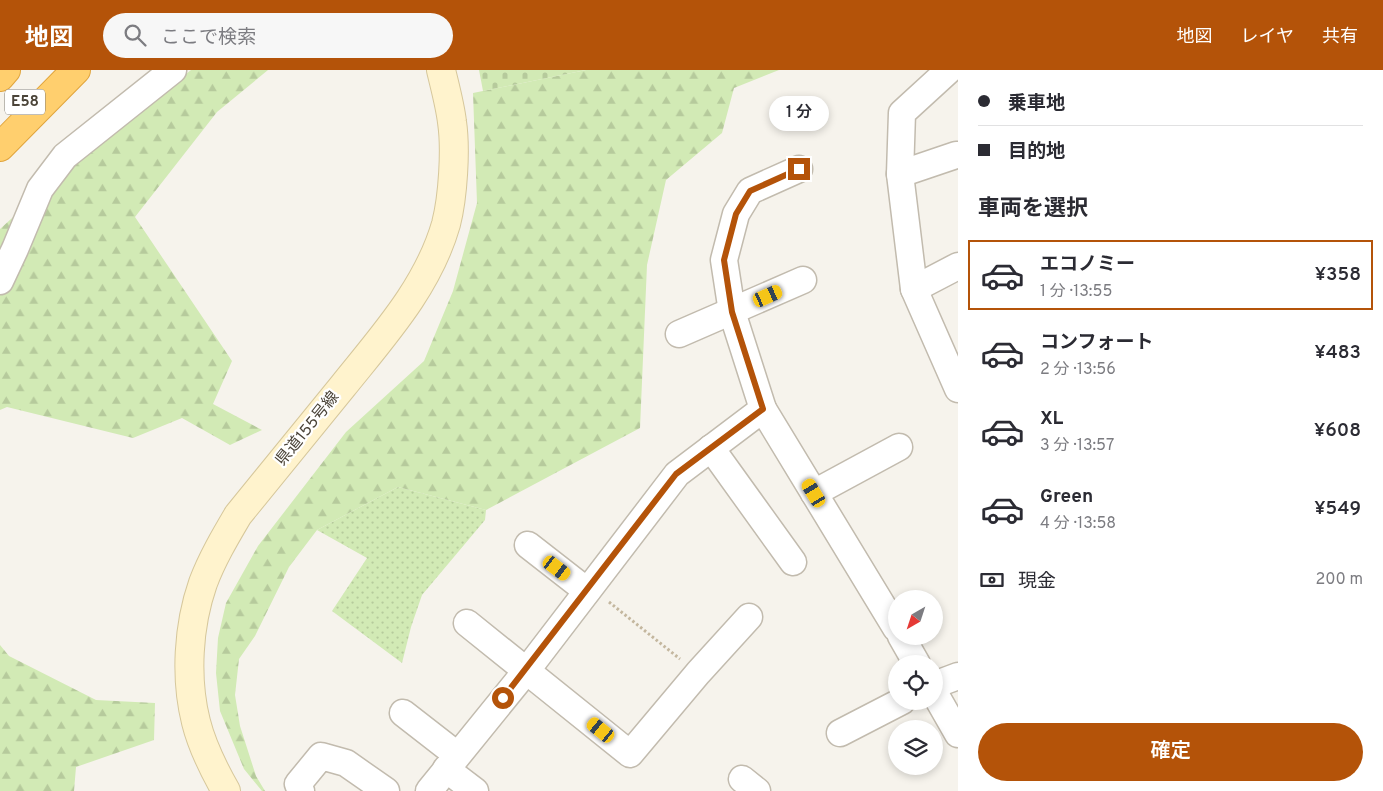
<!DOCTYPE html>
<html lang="ja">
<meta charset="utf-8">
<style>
:root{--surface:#fff;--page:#f7f7f7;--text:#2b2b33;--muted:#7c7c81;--line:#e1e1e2;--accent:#b45309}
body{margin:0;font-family:Overpass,"Noto Sans JP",sans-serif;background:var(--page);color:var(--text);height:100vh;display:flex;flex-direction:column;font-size:19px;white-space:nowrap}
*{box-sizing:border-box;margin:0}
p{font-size:16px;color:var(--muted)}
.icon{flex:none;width:28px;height:28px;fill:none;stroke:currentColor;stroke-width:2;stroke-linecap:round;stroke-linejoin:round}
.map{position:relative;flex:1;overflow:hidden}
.sheet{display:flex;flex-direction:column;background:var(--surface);width:425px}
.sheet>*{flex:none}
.banner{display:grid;align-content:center;height:110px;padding:0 20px;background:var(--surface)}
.needle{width:32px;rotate:219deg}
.tools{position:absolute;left:888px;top:520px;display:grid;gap:10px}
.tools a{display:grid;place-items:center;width:55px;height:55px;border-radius:50%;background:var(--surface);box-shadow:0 2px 8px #0003;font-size:25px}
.end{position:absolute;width:22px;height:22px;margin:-11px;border:6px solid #b45309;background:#fff;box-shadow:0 0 0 2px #fff}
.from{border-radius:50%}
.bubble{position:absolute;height:35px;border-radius:18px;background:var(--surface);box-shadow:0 2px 8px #0003;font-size:16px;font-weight:600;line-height:35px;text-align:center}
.car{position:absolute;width:15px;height:30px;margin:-15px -8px;border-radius:6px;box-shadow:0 0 4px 1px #0007;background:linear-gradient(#f5c518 24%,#345 0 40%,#f5c518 0 76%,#345 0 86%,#f5c518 0)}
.banner b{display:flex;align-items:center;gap:18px;height:48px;font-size:19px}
.banner b+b{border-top:1px solid var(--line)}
.banner i{width:12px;height:12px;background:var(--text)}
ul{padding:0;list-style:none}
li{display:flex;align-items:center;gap:15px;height:70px;margin:0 10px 8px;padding:0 10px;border:2px solid transparent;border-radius:0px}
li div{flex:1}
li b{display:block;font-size:19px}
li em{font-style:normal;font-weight:600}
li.active{border-color:var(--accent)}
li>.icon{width:45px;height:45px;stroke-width:1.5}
h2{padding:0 20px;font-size:22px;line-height:60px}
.pay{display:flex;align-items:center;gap:12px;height:55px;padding:0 20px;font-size:19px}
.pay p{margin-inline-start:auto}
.button{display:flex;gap:10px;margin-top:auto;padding:10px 20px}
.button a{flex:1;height:58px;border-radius:30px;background:var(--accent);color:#fff;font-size:20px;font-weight:600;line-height:58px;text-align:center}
header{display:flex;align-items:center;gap:30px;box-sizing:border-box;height:70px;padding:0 25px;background:var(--accent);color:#fff}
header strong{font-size:24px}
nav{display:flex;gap:28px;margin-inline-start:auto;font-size:18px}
.search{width:350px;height:45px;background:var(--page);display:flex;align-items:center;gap:12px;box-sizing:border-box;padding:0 18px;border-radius:28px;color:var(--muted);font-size:19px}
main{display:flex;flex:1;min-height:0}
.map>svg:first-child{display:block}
.grass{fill:url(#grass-dots)}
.forest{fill:url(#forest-firs)}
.cemetery{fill:url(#cemetery-stones)}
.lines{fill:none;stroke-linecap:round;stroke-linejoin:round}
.minor-casing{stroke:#c2bbae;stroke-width:29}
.secondary-casing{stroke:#d6c79b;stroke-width:30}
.motorway-casing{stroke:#e0a43c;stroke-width:30}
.path{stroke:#c4b79f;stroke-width:3;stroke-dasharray:2.5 2.5;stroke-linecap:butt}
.minor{stroke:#fff;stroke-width:26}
.secondary{stroke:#fff3cd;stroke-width:28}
.motorway{stroke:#ffcf6e;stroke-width:28}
.route{stroke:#b45309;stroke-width:6}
.labels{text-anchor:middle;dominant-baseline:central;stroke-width:4.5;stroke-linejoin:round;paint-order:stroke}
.shield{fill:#fff;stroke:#817c74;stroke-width:1}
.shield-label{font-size:15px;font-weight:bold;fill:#4b4439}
.street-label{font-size:16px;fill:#4b4439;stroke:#fff}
</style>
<header>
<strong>地図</strong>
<div class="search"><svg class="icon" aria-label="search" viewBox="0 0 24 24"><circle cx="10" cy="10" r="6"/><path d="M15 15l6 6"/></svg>ここで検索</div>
<nav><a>地図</a><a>レイヤ</a><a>共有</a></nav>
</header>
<main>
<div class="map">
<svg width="958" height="721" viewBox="0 0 958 721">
<defs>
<pattern id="grass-dots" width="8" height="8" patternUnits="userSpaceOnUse" patternTransform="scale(1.25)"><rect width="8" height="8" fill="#d2eab5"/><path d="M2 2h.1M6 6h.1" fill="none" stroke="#b6ca9c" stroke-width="1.8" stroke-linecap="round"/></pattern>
<pattern id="forest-firs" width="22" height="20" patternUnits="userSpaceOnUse" patternTransform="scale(1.25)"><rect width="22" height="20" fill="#d2eab5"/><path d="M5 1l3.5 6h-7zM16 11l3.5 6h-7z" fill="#b6ca9c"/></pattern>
<pattern id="cemetery-stones" width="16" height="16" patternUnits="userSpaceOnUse" patternTransform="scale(1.25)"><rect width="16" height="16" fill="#d2eab5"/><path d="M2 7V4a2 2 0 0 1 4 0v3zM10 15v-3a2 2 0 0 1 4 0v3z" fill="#b6ca9c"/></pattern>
</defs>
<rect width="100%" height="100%" fill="#f6f3ec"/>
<path class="grass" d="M 398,417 L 486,440 L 485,450 L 422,525 L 411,557 L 402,593 L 332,541 L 367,488 L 317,460 Z"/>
<g class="forest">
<path d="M 191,0 L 268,0 L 217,42 L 135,147 L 232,291 L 213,334 L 262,360 L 230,375 L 182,348 L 133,368 L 7,337 L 0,340 L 0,159 L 67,98 Z"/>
<path d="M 586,0 L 779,0 L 734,18 L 722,63 L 666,110 L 647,195 L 640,358 L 486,440 L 398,417 L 317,460 L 289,497 L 255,566 L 239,589 L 235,625 L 240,656 L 256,706 L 265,721 L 262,721 L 244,699 L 220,641 L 216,603 L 218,568 L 226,533 L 258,476 L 346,362 L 424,291 L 453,221 L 477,133 L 473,23 Z"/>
<path d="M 0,575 L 9,586 L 96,630 L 155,633 L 154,670 L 76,697 L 74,721 L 0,721 Z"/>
</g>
<path class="cemetery" d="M 479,0 L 586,0 L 483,21 Z"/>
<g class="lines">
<g class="minor-casing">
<g id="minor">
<path d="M 949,0 L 902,43 L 900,104 L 914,219 L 958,319"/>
<path d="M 900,104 L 956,85"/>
<path d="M 0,211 L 15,179 L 40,119 L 65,86 L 173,0"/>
<path d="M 914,219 L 958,196"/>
<path d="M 679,264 L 803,210"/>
<path d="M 763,339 L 732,242 L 724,190 L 736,144 L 750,121 L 799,99"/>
<path d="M 711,378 L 793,492"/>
<path d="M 814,423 L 899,377"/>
<path d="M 528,475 L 587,521"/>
<path d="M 467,553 L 630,684 L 698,603 L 749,547"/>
<path d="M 901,566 L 917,594"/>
<path d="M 934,615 L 958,606"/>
<path d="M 934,622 L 958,664"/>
<path d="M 403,643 L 457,685"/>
<path d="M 840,663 L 902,631"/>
<path d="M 446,699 L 475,721"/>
<path d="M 742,709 L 757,721"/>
<path d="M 301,721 L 298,714 L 321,686 L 346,693 L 386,721"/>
<path d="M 429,721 L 527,600 L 677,404 L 763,339 L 896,558"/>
</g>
</g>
<g class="secondary-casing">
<path id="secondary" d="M 226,721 C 214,700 202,676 196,652 C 185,608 188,556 203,513 C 212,489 225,467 238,445 C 273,402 308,359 343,316 C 383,266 428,217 446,154 C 453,127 456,79 452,52 C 450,35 445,17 441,0"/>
</g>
<g class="motorway-casing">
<g id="motorway">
<path d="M 0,7 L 6,0"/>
<path d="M 0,77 L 76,0"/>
</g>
</g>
<path class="path" d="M 609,532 L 680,589"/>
<use href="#minor" class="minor"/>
<use href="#secondary" class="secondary"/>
<use href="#motorway" class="motorway"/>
</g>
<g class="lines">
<path class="route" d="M 503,628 L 676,404 L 763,339 L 732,242 L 724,190 L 736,144 L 750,121 L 799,99"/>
</g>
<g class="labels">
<rect class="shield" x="5" y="19.5" width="40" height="25" rx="4"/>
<g class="shield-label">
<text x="25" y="32">E58</text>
</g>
<g class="street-label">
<text transform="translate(308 359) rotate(-51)">県道155号線</text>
</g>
</g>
</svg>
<div class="tools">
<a><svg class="needle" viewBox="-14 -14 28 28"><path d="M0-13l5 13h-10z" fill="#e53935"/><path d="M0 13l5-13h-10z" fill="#7c7c81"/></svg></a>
<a><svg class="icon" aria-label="locate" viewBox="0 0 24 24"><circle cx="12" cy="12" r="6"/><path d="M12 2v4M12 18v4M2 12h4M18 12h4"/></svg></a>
<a><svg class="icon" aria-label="layers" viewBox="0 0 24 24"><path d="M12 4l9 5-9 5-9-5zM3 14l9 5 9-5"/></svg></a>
</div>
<i class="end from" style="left:503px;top:628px"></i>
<i class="end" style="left:799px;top:99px"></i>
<div class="bubble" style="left:769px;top:26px;width:60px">1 分</div>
<i class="car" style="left:768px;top:226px;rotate:66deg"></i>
<i class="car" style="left:814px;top:423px;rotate:329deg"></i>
<i class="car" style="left:557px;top:498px;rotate:127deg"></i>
<i class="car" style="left:601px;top:660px;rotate:309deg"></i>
</div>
<section class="sheet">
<div class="banner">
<b><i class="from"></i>乗車地</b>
<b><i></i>目的地</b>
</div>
<h2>車両を選択</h2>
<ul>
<li class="active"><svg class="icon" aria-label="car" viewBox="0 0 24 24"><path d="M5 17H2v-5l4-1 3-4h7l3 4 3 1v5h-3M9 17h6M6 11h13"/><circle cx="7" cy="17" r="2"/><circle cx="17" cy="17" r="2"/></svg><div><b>エコノミー</b><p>1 分 · 13:55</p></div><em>¥358</em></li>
<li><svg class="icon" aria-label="car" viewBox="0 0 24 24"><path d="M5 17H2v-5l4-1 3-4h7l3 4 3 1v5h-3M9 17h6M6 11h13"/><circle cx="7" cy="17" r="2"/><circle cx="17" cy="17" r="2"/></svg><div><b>コンフォート</b><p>2 分 · 13:56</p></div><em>¥483</em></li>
<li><svg class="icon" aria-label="car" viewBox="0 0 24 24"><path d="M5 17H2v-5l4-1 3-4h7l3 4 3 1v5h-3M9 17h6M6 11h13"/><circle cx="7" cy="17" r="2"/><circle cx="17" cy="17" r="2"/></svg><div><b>XL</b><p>3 分 · 13:57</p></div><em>¥608</em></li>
<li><svg class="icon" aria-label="car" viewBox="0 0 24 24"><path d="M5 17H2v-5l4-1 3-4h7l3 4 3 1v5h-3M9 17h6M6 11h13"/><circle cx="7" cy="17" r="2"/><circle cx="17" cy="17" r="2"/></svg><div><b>Green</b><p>4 分 · 13:58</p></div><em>¥549</em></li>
</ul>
<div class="pay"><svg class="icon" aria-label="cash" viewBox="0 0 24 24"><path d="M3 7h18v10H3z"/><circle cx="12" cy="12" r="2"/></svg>現金<p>200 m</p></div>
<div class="button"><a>確定</a></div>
</section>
</main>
